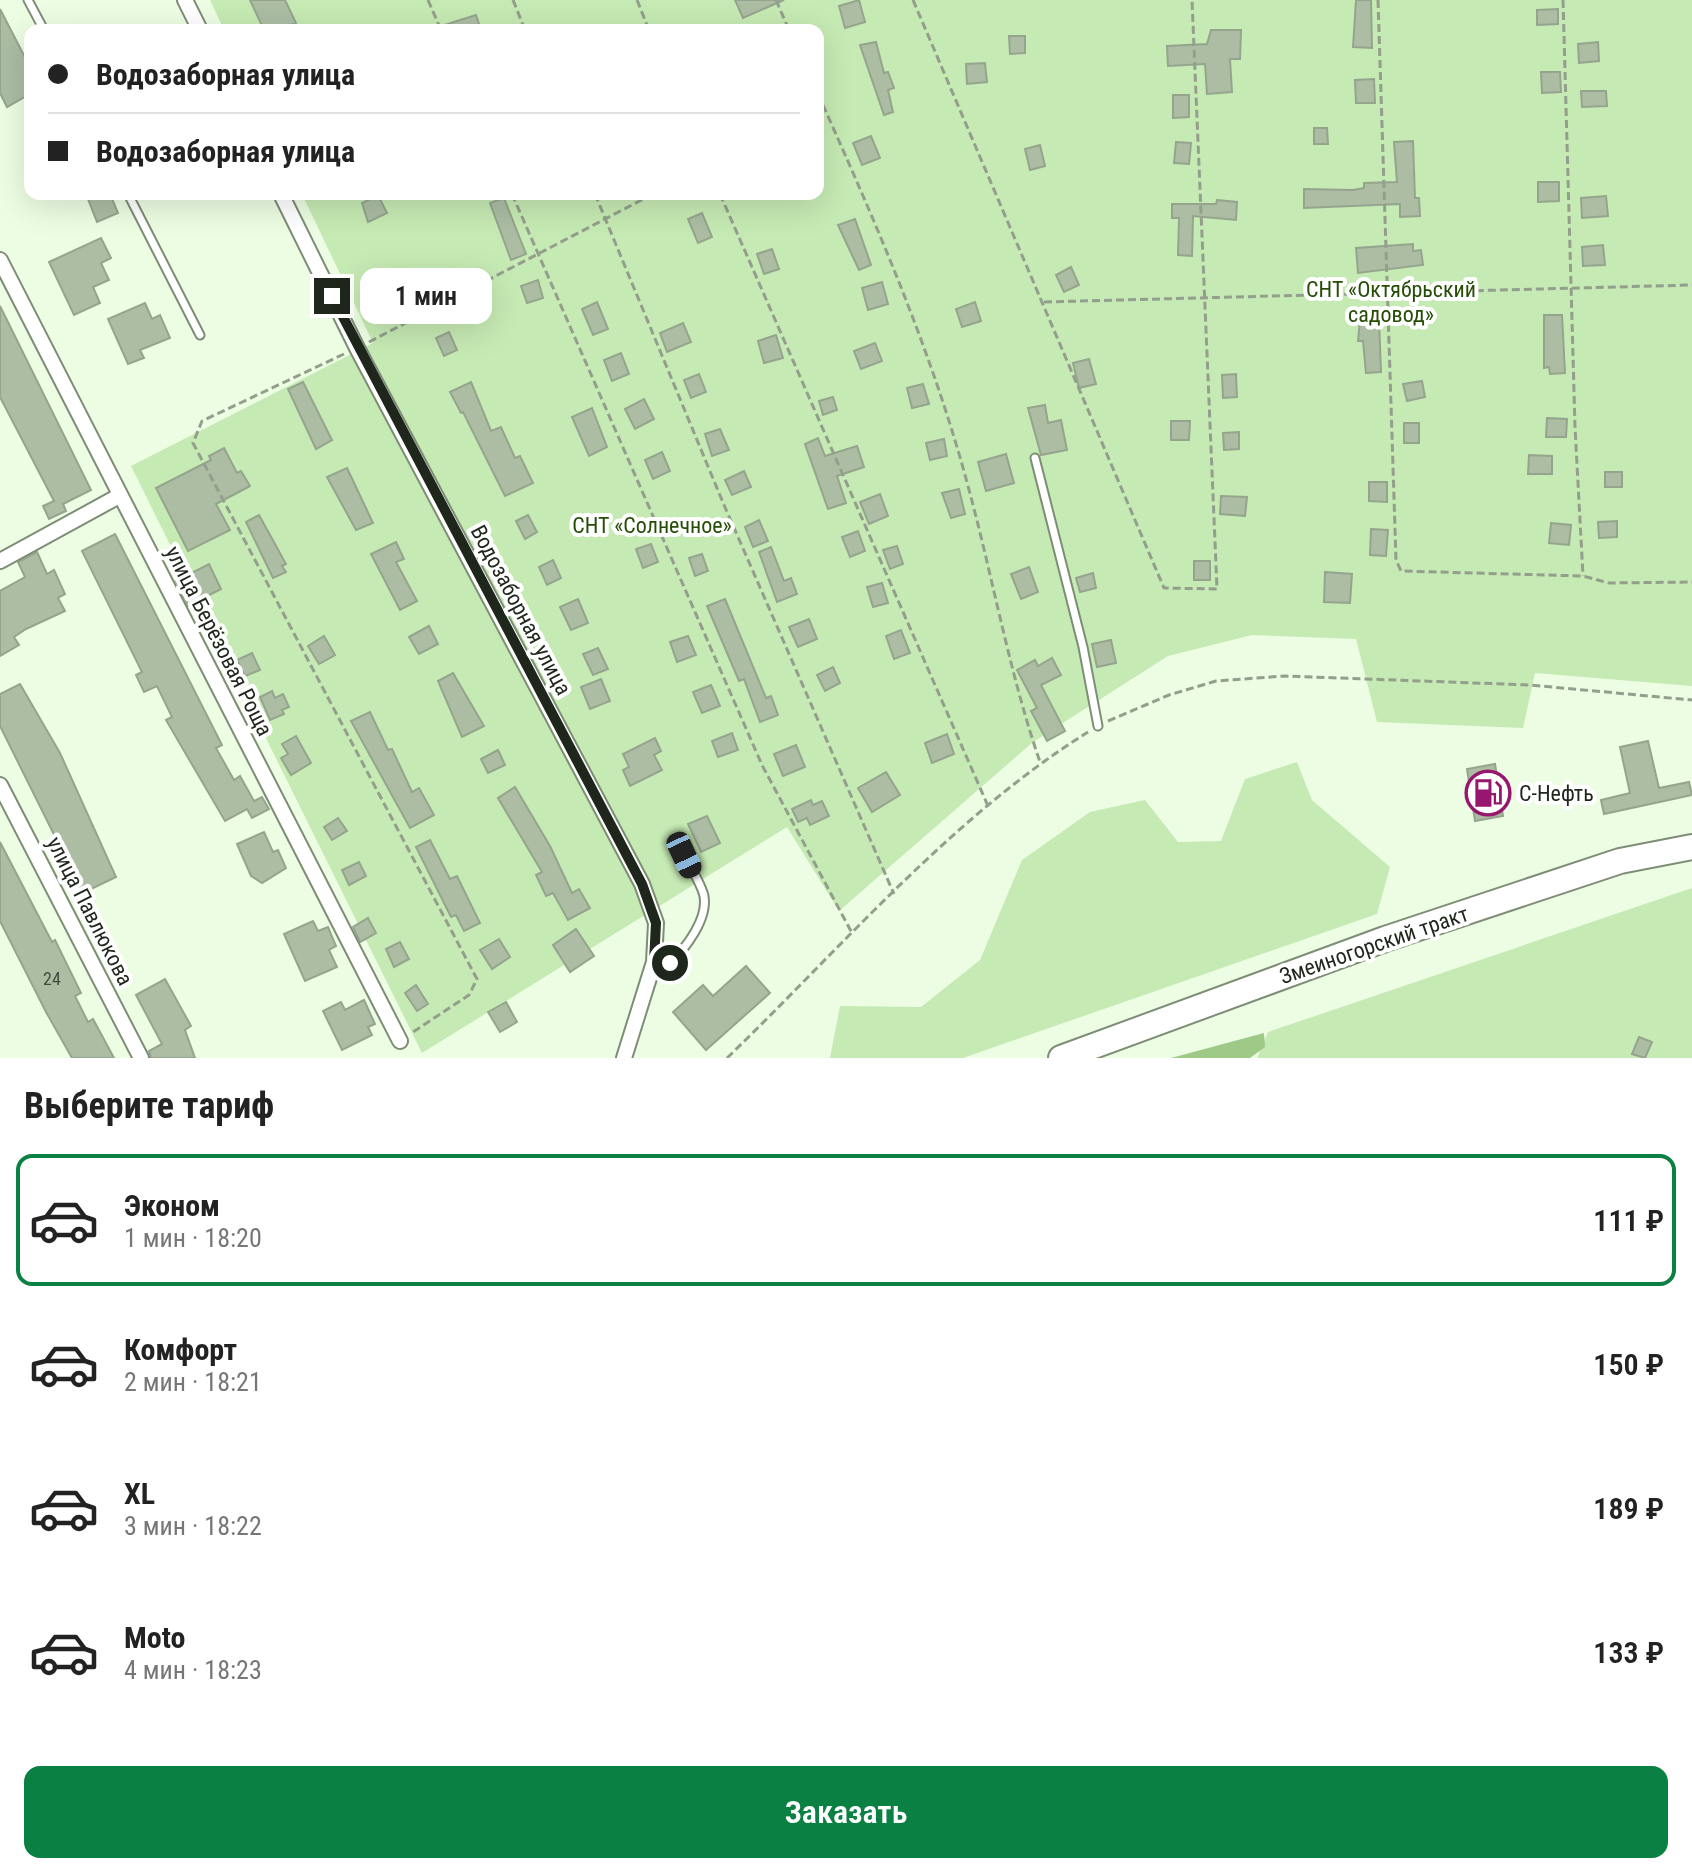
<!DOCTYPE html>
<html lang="ru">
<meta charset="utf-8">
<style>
:root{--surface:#fff;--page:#f6f6f6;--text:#222;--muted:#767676;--line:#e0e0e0;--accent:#0b8043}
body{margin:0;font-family:"Roboto Condensed",sans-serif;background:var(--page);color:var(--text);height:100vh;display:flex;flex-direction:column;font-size:30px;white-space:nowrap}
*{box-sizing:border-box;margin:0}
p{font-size:26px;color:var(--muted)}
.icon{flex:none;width:44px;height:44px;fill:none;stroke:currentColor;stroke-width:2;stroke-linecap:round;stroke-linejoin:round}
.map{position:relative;height:1058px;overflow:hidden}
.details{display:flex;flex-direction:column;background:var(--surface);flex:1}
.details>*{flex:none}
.hud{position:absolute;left:24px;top:24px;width:800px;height:176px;border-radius:16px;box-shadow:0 8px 32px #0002;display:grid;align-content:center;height:176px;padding:0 24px;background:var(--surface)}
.end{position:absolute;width:36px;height:36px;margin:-18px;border:10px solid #1f261c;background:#fff;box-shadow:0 0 0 4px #fff}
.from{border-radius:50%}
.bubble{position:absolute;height:56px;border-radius:16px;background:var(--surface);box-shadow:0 8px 32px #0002;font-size:26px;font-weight:600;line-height:56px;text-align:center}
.car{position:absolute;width:24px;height:48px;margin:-24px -12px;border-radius:10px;box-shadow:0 0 6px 2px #0007;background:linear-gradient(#222 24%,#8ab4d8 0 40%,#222 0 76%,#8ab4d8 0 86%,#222 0)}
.hud b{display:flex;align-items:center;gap:28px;height:76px;font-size:30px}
.hud b+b{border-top:2px solid var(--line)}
.hud i{width:20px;height:20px;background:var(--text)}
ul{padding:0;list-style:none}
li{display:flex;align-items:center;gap:24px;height:132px;margin:0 16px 12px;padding:0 8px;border:4px solid transparent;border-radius:16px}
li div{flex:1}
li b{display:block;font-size:30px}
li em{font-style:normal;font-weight:600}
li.current{border-color:var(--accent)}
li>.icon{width:72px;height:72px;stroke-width:1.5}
h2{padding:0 24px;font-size:36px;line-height:96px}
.button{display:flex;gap:16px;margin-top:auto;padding:16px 24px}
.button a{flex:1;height:92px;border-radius:16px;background:var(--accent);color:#fff;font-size:32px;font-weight:600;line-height:92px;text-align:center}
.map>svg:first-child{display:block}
.green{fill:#c6eab3}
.water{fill:#9ec987}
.building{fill:#acbda4;stroke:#95a58d;stroke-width:2}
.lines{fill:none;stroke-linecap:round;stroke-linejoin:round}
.service-casing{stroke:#7e8d76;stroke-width:11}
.minor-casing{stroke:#7e8d76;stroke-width:18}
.trunk-casing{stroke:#7e8d76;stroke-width:28}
.path{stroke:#939f8c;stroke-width:3;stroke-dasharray:8 4;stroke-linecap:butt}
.service{stroke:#fff;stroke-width:7}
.minor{stroke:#fff;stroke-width:14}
.trunk{stroke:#fff;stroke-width:24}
.route{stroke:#1f261c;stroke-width:10}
.labels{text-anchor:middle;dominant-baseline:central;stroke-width:8;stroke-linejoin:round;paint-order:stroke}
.number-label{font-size:18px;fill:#424c3e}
.park-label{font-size:22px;fill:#264c05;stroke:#fff}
.street-label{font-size:22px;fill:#1f261c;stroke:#fff}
.poi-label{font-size:22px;fill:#1f261c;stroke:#fff;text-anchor:start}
</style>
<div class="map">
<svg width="1692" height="1058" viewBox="0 0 1692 1058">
<rect width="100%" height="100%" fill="#ecfde3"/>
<g class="green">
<path d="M 210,0 L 1692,0 L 1692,686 L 1535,673 L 1523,728 L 1377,722 L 1356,639 L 1252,635 L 1168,656 L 1033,742 L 839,911 L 787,827 L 422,1053 L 131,466 L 373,343 L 302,194 L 818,194 L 818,30 L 224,30 Z"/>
<path d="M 1297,762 L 1312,800 L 1390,867 L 1377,914 L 963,1058 L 830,1058 L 840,1006 L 921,1007 L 980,960 L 1022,860 L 1090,812 L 1145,800 L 1178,842 L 1221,841 L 1245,779 Z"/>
<path d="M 1692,888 L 1692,1058 L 1257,1058 L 1268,1032 Z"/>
</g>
<path class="water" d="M 1264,1033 L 1265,1047 L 1250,1058 L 1171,1058 Z"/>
<g class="building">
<path d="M 250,0 L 285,0 L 296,23 L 280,30 L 264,30 Z"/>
<path d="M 735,0 L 784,0 L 743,18 Z"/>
<path d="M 859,0 L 865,22 L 845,28 L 839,6 Z"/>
<path d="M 1356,0 L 1371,0 L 1372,48 L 1353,47 Z"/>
<path d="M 0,9 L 30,67 L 30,94 L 7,107 L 0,93 Z"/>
<path d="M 1558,9 L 1558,24 L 1537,25 L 1537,10 Z"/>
<path d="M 476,15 L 481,30 L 438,30 L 438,27 Z"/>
<path d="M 1211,30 L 1241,30 L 1240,59 L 1230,59 L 1232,92 L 1207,94 L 1205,64 L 1168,66 L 1167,46 L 1207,44 Z"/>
<path d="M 1009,36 L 1025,36 L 1025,53 L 1010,54 Z"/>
<path d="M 876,42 L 884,73 L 888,72 L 894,88 L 888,90 L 893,112 L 884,115 L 860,45 Z"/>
<path d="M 1598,42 L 1599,61 L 1579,63 L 1578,44 Z"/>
<path d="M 985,63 L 987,82 L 967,84 L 966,64 Z"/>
<path d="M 1541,72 L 1560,72 L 1561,92 L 1542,93 Z"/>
<path d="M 1374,79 L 1375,103 L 1356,103 L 1355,80 Z"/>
<path d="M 1581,91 L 1606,91 L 1607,106 L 1582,107 Z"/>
<path d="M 1173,95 L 1189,95 L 1189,117 L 1173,118 Z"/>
<path d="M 1314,128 L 1327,128 L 1328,144 L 1314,144 Z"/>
<path d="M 871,136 L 880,158 L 862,165 L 853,143 Z"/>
<path d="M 1413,141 L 1415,198 L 1419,198 L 1420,216 L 1400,217 L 1400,204 L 1304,208 L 1304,189 L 1353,190 L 1364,188 L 1364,183 L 1397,182 L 1394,142 Z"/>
<path d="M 1176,142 L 1191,143 L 1189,164 L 1174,163 Z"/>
<path d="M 1040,145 L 1045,166 L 1030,170 L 1025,149 Z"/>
<path d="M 1538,182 L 1559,182 L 1559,201 L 1538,202 Z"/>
<path d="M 86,194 L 110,194 L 118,213 L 97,222 Z"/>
<path d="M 378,195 L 387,213 L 368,222 L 362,203 Z"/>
<path d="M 1606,196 L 1608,216 L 1582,218 L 1581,198 Z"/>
<path d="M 504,198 L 526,254 L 511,260 L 490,203 Z"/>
<path d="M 1217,200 L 1237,202 L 1236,220 L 1193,216 L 1192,256 L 1178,255 L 1179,218 L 1172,218 L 1172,204 L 1216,204 Z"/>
<path d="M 702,213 L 712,237 L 698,243 L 688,219 Z"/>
<path d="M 855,219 L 871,265 L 859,270 L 838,225 Z"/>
<path d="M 101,238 L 111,258 L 101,263 L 109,280 L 93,287 L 100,303 L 74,315 L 49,262 Z"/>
<path d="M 1413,244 L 1413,251 L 1421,250 L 1423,265 L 1358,273 L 1356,248 Z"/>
<path d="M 1603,245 L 1605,265 L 1583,266 L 1582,247 Z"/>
<path d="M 772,249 L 779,269 L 764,274 L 757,254 Z"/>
<path d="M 1071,267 L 1079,285 L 1064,292 L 1056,275 Z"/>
<path d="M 538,280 L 543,298 L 527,303 L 521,286 Z"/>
<path d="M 882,282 L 888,304 L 868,310 L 862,288 Z"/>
<path d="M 423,285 L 430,303 L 414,309 L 407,291 Z"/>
<path d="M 597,302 L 608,329 L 593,335 L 582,309 Z"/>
<path d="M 975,302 L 981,321 L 962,327 L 956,309 Z"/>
<path d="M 145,303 L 152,319 L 160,315 L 170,338 L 140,350 L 144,358 L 128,364 L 108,319 Z"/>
<path d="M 0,306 L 91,490 L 63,504 L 66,511 L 49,519 L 43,506 L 54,501 L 0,397 Z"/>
<path d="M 1544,315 L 1562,315 L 1565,373 L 1550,374 L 1549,367 L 1544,368 Z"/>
<path d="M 1360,319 L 1379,320 L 1381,372 L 1366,373 L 1363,341 L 1358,341 Z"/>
<path d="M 683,323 L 691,342 L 667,352 L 660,333 Z"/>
<path d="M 449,332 L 457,350 L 444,356 L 436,338 Z"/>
<path d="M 776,335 L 783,358 L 764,363 L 758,341 Z"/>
<path d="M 875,343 L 882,361 L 861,369 L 854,351 Z"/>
<path d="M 621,353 L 629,374 L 612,381 L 604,360 Z"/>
<path d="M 1089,359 L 1096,384 L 1079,388 L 1073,363 Z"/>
<path d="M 699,374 L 706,392 L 691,398 L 684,380 Z"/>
<path d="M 1236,374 L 1237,397 L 1223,398 L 1222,375 Z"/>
<path d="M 1422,381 L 1425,397 L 1407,401 L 1403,384 Z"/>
<path d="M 303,382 L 332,440 L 316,449 L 288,389 Z"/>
<path d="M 471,382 L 491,431 L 501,427 L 515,458 L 520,456 L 533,483 L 505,496 L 463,412 L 461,413 L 450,392 Z"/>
<path d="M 923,384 L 929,404 L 912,408 L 907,388 Z"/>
<path d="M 833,397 L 837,410 L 823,415 L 819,401 Z"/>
<path d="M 644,399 L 654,419 L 635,429 L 625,409 Z"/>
<path d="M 1045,405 L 1048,423 L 1061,420 L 1067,450 L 1041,455 L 1028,408 Z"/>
<path d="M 592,408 L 607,447 L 589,456 L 572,417 Z"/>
<path d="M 1547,418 L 1567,419 L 1566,437 L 1546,437 Z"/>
<path d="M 1171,421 L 1190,421 L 1189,440 L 1171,440 Z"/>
<rect x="1404" y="423" width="15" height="20"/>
<path d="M 720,429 L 729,450 L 712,456 L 705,434 Z"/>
<path d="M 1239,432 L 1239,449 L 1224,450 L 1223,433 Z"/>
<path d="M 818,438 L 825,456 L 857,446 L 864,467 L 837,476 L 846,503 L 828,509 L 805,444 Z"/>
<path d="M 944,439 L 947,456 L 930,460 L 926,443 Z"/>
<path d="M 224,448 L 237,473 L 241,471 L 250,486 L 216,504 L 230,530 L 188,551 L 156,488 L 211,460 L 209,456 Z"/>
<path d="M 662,452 L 670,471 L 653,479 L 645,460 Z"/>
<path d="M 1006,454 L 1014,483 L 986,491 L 978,462 Z"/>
<path d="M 1529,455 L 1552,456 L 1552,474 L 1528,474 Z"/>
<path d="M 347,468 L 373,523 L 356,530 L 327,477 Z"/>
<path d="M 744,471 L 751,487 L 732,495 L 725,480 Z"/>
<rect x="1605" y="472" width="17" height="15"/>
<path d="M 1369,482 L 1387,482 L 1387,502 L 1369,501 Z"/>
<path d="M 959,489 L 965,514 L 951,518 L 942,493 Z"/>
<path d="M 880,494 L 888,516 L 869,524 L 860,502 Z"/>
<path d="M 1221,496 L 1247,497 L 1245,516 L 1220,514 Z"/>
<path d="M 259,515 L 286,564 L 282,566 L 286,572 L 273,578 L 246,522 Z"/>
<path d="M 528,515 L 537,532 L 525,539 L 516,521 Z"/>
<path d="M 759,520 L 768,541 L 753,547 L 745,527 Z"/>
<path d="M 1617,521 L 1617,537 L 1599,538 L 1598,522 Z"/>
<path d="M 1551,523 L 1571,525 L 1569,545 L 1549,543 Z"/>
<path d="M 1371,529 L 1388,530 L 1386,556 L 1370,555 Z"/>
<path d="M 858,531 L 865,551 L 850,557 L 842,537 Z"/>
<path d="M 115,534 L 222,745 L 216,748 L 234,780 L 240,776 L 254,801 L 262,797 L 269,809 L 252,818 L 247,809 L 225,821 L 166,720 L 172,717 L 157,686 L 144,692 L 136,675 L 142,672 L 82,551 Z"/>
<path d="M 396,542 L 404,559 L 396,562 L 417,601 L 400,610 L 371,554 Z"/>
<path d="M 651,544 L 658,562 L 643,568 L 636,549 Z"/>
<path d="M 897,546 L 903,564 L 890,569 L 883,550 Z"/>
<path d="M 771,547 L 784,581 L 791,578 L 797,594 L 777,602 L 759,552 Z"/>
<path d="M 37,552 L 47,574 L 54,570 L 65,594 L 58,598 L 65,611 L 26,629 L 14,637 L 19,645 L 0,656 L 0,591 L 25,577 L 18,562 Z"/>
<path d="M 702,554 L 708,571 L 695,576 L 689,558 Z"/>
<path d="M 553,560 L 561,578 L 547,585 L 539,567 Z"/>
<rect x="1194" y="561" width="16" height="19"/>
<path d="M 209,564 L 221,589 L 188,606 L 176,581 Z"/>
<path d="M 1029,567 L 1038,592 L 1021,599 L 1011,574 Z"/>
<path d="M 1325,572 L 1352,574 L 1350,603 L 1324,602 Z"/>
<path d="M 1093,573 L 1096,588 L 1080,592 L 1076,578 Z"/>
<path d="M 882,583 L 888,603 L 873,607 L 867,587 Z"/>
<path d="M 578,599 L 588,623 L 571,630 L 560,607 Z"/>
<path d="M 725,599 L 766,698 L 771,696 L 778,715 L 760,722 L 744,679 L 739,681 L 707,606 Z"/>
<path d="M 809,619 L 817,639 L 798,647 L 789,627 Z"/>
<path d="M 429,626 L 438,644 L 419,654 L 409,637 Z"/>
<path d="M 901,630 L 910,653 L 894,659 L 886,636 Z"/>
<path d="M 324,636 L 335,655 L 319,664 L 308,646 Z"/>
<path d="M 688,636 L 696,655 L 677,662 L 670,642 Z"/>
<path d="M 1111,640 L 1116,663 L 1097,667 L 1092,644 Z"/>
<path d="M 598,648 L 608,669 L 593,675 L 583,654 Z"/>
<path d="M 252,653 L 260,670 L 245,676 L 237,660 Z"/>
<path d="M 1052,658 L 1061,675 L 1041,685 L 1065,731 L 1047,741 L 1031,711 L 1037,708 L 1017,670 L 1035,660 L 1038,666 Z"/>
<path d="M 833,667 L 840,683 L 825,691 L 817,675 Z"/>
<path d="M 453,673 L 484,726 L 462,737 L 438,681 Z"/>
<path d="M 601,679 L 610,701 L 590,709 L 581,687 Z"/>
<path d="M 20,684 L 60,753 L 116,877 L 83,893 L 0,726 L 0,694 Z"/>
<path d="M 711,685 L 720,706 L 702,713 L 693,692 Z"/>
<path d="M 272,691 L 275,698 L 283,694 L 289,707 L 282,710 L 284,714 L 270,720 L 260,697 Z"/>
<path d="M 370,712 L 388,750 L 392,749 L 412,792 L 419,788 L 434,815 L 410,828 L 351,721 Z"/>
<path d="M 732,733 L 738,750 L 718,757 L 712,741 Z"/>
<path d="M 947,734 L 954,754 L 932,763 L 925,743 Z"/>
<path d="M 296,736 L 311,763 L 291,775 L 281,758 L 288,754 L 282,744 Z"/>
<path d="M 655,738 L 661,751 L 654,755 L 662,770 L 630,786 L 623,770 L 629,767 L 623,754 Z"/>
<path d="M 1648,741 L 1659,788 L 1689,782 L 1692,795 L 1604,814 L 1601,800 L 1630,793 L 1620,747 Z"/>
<path d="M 796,745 L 805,767 L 783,776 L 774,754 Z"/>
<path d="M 498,750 L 505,765 L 488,773 L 481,759 Z"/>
<path d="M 1495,764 L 1503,816 L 1475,821 L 1467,769 Z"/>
<path d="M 886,772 L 900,795 L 872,812 L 858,788 Z"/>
<path d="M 515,787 L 550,846 L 572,893 L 579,889 L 590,908 L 568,920 L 553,893 L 546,896 L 536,875 L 542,872 L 498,798 Z"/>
<path d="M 811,800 L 813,805 L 822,801 L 829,816 L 810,825 L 807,818 L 798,822 L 792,809 Z"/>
<path d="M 707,816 L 720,843 L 701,852 L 688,824 Z"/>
<path d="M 338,818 L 347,831 L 332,840 L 324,827 Z"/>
<path d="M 264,832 L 273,852 L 278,850 L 286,868 L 262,883 L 251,876 L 237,844 Z"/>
<path d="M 430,840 L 450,879 L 457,876 L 480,923 L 464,931 L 456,915 L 451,917 L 416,847 Z"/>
<path d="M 0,842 L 52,942 L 55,940 L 81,993 L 75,996 L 88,1022 L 93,1019 L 114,1058 L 72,1058 L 46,1012 L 0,921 Z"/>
<path d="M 359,862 L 366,876 L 349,885 L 342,870 Z"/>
<path d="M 368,918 L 376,933 L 360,942 L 353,927 Z"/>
<path d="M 313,921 L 318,931 L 328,927 L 336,946 L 329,950 L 337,967 L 305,981 L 284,934 Z"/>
<path d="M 576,929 L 594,956 L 570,972 L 553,945 Z"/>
<path d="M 499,939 L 510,957 L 492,969 L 480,950 Z"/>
<path d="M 400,942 L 409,959 L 394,967 L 386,949 Z"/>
<path d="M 746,966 L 770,993 L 706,1050 L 673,1012 L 703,985 L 713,996 Z"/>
<path d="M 165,979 L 191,1026 L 185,1030 L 195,1058 L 151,1058 L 149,1051 L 162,1044 L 136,995 Z"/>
<path d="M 416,985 L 428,1004 L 417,1011 L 405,993 Z"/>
<path d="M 364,1000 L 375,1024 L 368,1027 L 372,1035 L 342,1050 L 323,1011 L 341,1002 L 345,1010 Z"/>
<path d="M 506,1002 L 517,1022 L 500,1032 L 488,1012 Z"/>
<path d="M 1639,1037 L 1652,1042 L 1645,1058 L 1632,1054 Z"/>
</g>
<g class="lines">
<g class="service-casing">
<g id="service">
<path d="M 28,0 L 44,30"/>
<path d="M 128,194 L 200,335"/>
<path d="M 1035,458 L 1083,647 L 1098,726"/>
<path d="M 654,962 L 670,963 C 686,948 708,919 704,896 C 701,883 690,867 684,855"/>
</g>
</g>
<g class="minor-casing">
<g id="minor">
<path d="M 185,0 L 200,30"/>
<path d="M 281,194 L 357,348 L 642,884 L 656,923 L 654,962 L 624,1058"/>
<path d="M 0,260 L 400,1041"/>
<path d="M 0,561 L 119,496"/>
<path d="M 0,785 L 141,1058"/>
</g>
</g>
<g class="trunk-casing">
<path id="trunk" d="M 1061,1058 L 1385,939 L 1620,861 L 1692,847"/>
</g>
<g class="path">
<path d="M 428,0 L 441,30"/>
<path d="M 513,0 L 525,30"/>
<path d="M 637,0 L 649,30"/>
<path d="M 776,0 L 789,30"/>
<path d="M 913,0 L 1164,588 L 1217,589 L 1192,0"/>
<path d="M 1378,0 L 1396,560 L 1401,571 L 1583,576 L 1609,583 L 1692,582"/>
<path d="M 1563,0 L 1575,427 L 1583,576"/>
<path d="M 818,94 C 875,221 932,351 968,486 C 993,578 1009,672 1040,762"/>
<path d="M 512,194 L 762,765 L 852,933"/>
<path d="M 595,194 L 724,505 L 894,894"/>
<path d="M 720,194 L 988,806"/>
<path d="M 1044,302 L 1692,285"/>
<path d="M 369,342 L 653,194"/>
<path d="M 344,354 L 202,421 L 193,443 L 477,979 L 469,995 L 413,1032"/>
<path d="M 1108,721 L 1169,695 L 1216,681 L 1285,676 L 1530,685 L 1692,700"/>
<path d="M 727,1058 C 842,947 952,817 1088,732"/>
</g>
<use href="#service" class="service"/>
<use href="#minor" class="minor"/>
<use href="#trunk" class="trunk"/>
</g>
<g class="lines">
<path class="route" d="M 332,296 L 642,884 L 656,923 L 654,962 L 670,963"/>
</g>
<defs>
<g id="fuel-ring" transform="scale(2.3)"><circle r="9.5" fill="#fff" stroke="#97176e" stroke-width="1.5"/><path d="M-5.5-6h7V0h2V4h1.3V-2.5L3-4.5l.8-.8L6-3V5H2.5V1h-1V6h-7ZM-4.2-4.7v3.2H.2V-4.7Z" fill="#97176e"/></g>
</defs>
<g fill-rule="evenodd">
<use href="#fuel-ring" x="1488" y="793"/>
</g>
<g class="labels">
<g class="number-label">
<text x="52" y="978">24</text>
</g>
<g class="park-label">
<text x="1391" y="289">СНТ «Октябрьский<tspan x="1391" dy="25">садовод»</tspan></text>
<text x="652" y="525">СНТ «Солнечное»</text>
</g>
<g class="street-label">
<text transform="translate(521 610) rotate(62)">Водозаборная улица</text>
<text transform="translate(219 641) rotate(63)">улица Берёзовая Роща</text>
<text transform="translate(90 911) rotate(63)">улица Павлюкова</text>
<text transform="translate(1374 945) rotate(-19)">Змеиногорский тракт</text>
</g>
<g class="poi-label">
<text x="1519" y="793">С-Нефть</text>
</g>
</g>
</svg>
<i class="end from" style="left:670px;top:963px"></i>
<i class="end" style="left:332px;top:296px"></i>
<div class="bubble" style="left:360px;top:268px;width:132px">1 мин</div>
<i class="car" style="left:684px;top:855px;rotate:155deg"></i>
<div class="hud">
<b><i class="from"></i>Водозаборная улица</b>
<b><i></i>Водозаборная улица</b>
</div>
</div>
<section class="details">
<h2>Выберите тариф</h2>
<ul>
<li class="current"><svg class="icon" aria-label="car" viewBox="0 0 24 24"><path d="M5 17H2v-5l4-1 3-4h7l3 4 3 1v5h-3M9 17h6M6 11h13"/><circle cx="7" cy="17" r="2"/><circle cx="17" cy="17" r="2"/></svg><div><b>Эконом</b><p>1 мин · 18:20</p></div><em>111 ₽</em></li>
<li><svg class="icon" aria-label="car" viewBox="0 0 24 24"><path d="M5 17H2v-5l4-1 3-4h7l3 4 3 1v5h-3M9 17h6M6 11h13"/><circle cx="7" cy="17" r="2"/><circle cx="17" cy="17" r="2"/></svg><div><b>Комфорт</b><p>2 мин · 18:21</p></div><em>150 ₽</em></li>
<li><svg class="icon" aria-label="car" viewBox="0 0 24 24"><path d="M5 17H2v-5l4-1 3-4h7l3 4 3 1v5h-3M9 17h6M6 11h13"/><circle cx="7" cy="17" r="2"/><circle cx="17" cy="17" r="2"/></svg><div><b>XL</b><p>3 мин · 18:22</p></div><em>189 ₽</em></li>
<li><svg class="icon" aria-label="car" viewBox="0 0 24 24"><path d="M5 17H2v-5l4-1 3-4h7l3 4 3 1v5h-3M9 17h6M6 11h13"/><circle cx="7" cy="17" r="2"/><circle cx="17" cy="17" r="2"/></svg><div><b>Moto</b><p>4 мин · 18:23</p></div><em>133 ₽</em></li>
</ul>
<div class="button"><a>Заказать</a></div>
</section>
